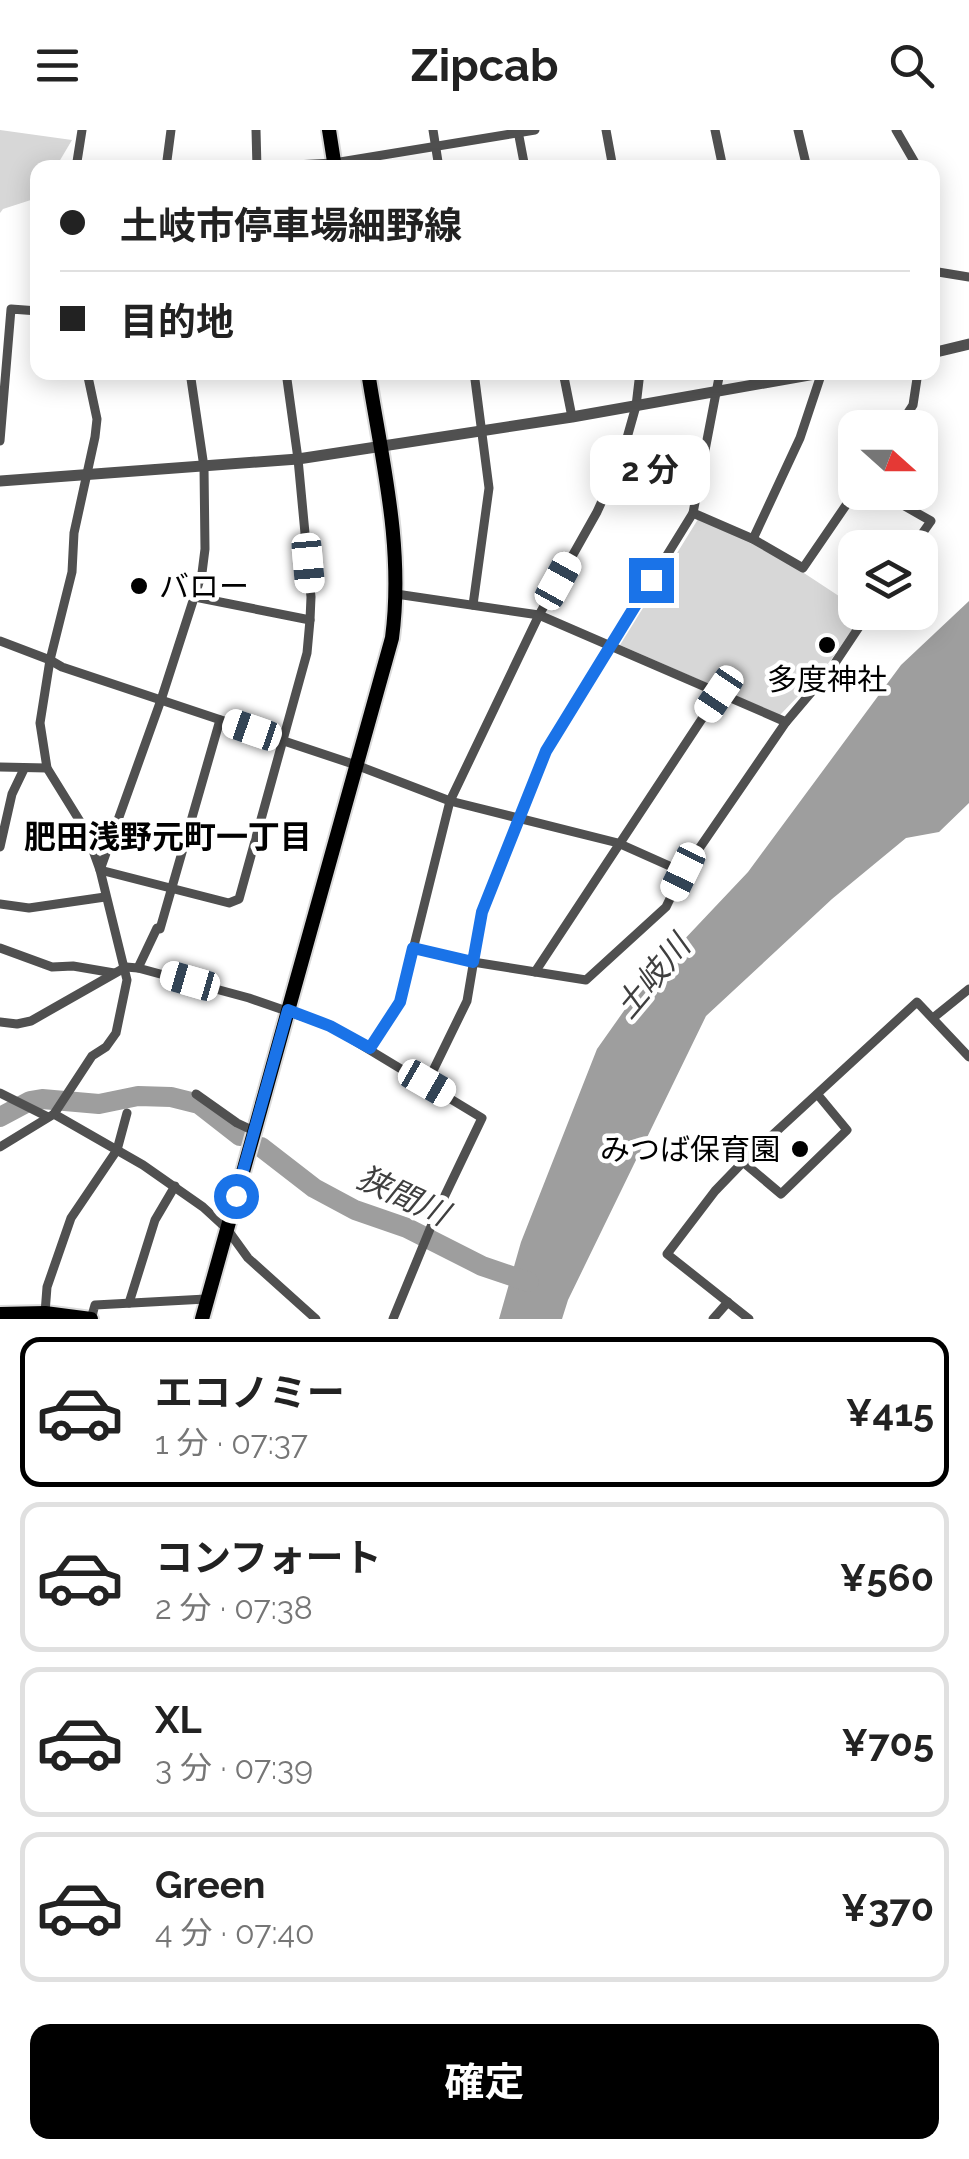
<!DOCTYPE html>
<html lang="ja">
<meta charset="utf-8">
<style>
:root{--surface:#fff;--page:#f2f2f2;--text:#222;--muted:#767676;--line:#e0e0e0;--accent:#000}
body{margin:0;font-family:Raleway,"Noto Sans JP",sans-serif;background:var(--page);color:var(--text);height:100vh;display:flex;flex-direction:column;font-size:38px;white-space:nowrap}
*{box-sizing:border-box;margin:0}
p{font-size:32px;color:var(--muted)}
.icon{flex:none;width:55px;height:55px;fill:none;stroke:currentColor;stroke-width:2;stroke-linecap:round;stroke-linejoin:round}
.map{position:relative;height:1189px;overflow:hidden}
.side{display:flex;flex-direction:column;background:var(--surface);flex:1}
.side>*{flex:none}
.hud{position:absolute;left:30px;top:30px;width:910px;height:220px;border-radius:20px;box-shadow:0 5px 25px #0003;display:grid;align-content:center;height:220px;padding:0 30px;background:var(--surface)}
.needle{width:65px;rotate:111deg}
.buttons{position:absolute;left:838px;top:280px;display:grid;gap:20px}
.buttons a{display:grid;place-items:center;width:100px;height:100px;border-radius:20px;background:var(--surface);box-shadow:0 5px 25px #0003;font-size:50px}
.end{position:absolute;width:45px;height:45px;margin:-22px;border:12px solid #1a73e8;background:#fff;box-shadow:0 0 0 5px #fff}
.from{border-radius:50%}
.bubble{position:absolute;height:70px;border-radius:20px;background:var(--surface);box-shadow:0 5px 25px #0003;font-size:32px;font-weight:700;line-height:70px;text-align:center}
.car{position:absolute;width:30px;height:60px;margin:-30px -15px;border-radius:12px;box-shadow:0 0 8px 2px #0007;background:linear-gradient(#fff 24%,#345 0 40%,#fff 0 76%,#345 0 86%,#fff 0)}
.hud b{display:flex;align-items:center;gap:35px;height:95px;font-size:38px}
.hud b+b{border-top:2px solid var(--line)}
.hud i{width:25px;height:25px;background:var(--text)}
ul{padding:18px 0 0;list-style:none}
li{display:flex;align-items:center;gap:30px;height:150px;margin:0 20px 15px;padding:0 10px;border:5px solid var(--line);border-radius:20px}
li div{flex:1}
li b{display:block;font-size:38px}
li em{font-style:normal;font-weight:700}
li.current{border-color:var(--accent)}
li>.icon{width:90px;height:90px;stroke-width:1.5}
.button{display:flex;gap:20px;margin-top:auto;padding:20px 30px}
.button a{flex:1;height:115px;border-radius:20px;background:var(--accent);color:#fff;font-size:40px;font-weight:700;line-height:115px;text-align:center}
header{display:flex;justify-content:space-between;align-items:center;height:130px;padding:0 30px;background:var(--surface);font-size:45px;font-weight:700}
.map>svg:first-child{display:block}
.green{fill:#d7d7d7}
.water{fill:#9e9e9e}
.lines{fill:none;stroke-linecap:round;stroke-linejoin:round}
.river{stroke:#9e9e9e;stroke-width:20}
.primary-casing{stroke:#dbdbdb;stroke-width:18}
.minor{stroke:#505050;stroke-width:9}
.tertiary{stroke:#505050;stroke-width:11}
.primary{stroke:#000;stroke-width:14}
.route{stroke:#1a73e8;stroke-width:12}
.poi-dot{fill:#000;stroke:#fff;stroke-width:4}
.labels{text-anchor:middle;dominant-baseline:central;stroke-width:9;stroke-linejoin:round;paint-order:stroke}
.poi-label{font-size:30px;fill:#000;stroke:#fff;text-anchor:start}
.neighbourhood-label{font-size:32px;font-weight:bold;fill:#000;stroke:#fff}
.water-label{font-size:32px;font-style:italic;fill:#3f3f3f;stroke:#fff}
</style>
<header><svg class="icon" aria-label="menu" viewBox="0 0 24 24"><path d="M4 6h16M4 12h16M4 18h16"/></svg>Zipcab<svg class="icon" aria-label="search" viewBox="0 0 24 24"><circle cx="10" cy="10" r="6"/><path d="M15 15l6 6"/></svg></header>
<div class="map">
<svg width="969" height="1189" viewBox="0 0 969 1189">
<rect width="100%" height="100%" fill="#fff"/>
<g class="green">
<path d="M 0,0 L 72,10 L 56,37 L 38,38 L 37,68 L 3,79 L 0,83 Z"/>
<path d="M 700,386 L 769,420 L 851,474 L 855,482 L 863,484 L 826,537 L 780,585 L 620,515 Z"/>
</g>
<path class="water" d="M 969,471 L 969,673 L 939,702 L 906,708 L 832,769 L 706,886 L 568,1170 L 562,1189 L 499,1189 L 521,1112 L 597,919 L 645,851 L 748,742 L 901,535 Z"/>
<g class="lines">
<g class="river">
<path d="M 0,987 L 30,971 L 42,969 L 99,974 L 138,966 L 171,967 L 199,974 L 240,1006"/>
<path d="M 261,1017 L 314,1058 L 355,1080 L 407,1098 L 482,1136 L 529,1152"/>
</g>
<g class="primary-casing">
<g id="primary">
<path d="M 329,0 L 335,38"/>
<path d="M 0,1184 L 45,1183 L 91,1189"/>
<path d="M 202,1189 L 392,508 C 404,417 382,331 368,242"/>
</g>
</g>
<g class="minor">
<path d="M 256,0 L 257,38"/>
<path d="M 433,0 L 439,38"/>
<path d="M 606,0 L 613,38"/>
<path d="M 715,0 L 723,38"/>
<path d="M 798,0 L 807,38"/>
<path d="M 896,0 L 918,38"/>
<path d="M 518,1 L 525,38"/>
<path d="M 76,38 L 82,0"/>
<path d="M 166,38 L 171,0"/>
<path d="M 232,38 L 334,33 L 535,0"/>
<path d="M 932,110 L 932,133"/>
<path d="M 932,141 L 969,147"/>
<path d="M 87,242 L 97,289 L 95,307 L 74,403 L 72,442 L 50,530 L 40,593 L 47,638 L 86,701 L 100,740 L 127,850 L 116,903 L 106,917 L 92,926 L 54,984 L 143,1035 L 203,1077 L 227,1099 L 248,1128 L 316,1189"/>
<path d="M 190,242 L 204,337 L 205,419 L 202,443 L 161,570 L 100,740 L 229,773 L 239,769 L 307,523 L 310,490 L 311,467 L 298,329 L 286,242"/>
<path d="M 563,242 L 572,287"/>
<path d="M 898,298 L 913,275 L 918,242"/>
<path d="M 0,311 L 11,179 L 38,181"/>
<path d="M 880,362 L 931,391 L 912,418"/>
<path d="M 693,383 L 753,409 L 803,438 L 855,362"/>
<path d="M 753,409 L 800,308 L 822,242"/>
<path d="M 396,464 L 539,485 L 786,592"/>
<path d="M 195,467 L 310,490"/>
<path d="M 473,475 L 489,358 L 474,242"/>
<path d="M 0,511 L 50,530 L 62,537 L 356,635 L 450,671 L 618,713 L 683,742"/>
<path d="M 0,637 L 47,638"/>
<path d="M 0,717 L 12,664 L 24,639"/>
<path d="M 0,774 L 29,778 L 105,767"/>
<path d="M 0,818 L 52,837 L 73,836 L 114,843"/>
<path d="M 413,818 L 473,832 L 586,850 L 666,777 L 683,742 L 786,592 L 831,539 L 869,482"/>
<path d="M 138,838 L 157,798 L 160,799 L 220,590"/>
<path d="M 535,842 L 719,563"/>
<path d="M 933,888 L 969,859"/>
<path d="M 0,892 L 17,894 L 31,891 L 126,837 L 138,838 L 249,868 L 330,896 L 482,988 L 437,1082 L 393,1189"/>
<path d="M 370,918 L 400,872 L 450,671 L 539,485 L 597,382 L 621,329 L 636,276 L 640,242"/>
<path d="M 427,953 L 467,871 L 482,782 L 546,621 L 693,383 L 720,242"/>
<path d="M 0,963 L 48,987"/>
<path d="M 196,964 L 237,993 L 254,1001"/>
<path d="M 0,1017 L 54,984"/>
<path d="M 743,1032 L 781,1064 L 847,1000 L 818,965"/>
<path d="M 129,1173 L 155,1090 L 175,1056"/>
<path d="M 45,1183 L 47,1157 L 71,1088 L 117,1020 L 127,983"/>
<path d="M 91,1189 L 95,1175 L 206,1169"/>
<path d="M 713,1189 L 728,1172"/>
<path d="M 749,1189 L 667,1124 L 715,1061 L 743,1032 L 917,872 L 969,927"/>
</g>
<g class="tertiary">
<path d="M 932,223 L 969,214"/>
<path d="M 0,351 L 298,329 L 572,287 L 826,242"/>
</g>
<use href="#primary" class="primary"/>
</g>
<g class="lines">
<path class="route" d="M 236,1066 L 288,880 L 330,896 L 370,918 L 400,872 L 413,818 L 473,832 L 482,782 L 546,621 L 651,450"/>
</g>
<g class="poi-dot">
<circle cx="139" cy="456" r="10"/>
<circle cx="827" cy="515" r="10"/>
<circle cx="800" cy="1019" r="10"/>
</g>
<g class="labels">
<g class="poi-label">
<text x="159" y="456">バロー</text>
<text x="827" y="549" text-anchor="middle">多度神社</text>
<text x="780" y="1019" text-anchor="end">みつば保育園</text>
</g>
<g class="neighbourhood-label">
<text x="168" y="706">肥田浅野元町一丁目</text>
</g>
<g class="water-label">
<text transform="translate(652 846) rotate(-50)">土岐川</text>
<text transform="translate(403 1065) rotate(25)">狭間川</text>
</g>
</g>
</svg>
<div class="buttons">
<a><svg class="needle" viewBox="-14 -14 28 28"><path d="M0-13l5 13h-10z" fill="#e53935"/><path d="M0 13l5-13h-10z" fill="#767676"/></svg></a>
<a><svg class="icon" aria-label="layers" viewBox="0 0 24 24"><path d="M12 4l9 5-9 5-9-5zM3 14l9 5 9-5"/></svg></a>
</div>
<i class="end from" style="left:236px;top:1066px"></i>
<i class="end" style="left:651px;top:450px"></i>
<div class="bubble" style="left:590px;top:305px;width:120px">2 分</div>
<i class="car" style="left:308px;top:433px;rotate:175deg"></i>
<i class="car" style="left:558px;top:451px;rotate:29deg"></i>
<i class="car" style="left:719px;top:564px;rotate:214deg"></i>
<i class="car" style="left:252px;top:600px;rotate:289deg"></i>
<i class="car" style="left:683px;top:742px;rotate:206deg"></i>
<i class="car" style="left:190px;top:851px;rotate:286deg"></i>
<i class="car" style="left:427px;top:953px;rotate:120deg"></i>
<div class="hud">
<b><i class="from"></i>土岐市停車場細野線</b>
<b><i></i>目的地</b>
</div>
</div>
<section class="side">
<ul>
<li class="current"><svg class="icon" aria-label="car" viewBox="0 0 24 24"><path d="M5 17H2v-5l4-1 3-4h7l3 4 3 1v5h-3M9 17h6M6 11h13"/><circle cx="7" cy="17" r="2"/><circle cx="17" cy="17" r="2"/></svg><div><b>エコノミー</b><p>1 分 · 07:37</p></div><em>¥415</em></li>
<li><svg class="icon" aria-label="car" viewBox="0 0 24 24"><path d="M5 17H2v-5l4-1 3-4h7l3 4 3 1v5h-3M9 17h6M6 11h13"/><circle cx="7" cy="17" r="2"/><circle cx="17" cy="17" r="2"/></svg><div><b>コンフォート</b><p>2 分 · 07:38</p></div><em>¥560</em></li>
<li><svg class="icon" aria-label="car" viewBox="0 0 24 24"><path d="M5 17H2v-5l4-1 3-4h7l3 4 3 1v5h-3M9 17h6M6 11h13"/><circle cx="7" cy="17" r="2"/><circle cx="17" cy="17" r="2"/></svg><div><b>XL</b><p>3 分 · 07:39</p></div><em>¥705</em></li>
<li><svg class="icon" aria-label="car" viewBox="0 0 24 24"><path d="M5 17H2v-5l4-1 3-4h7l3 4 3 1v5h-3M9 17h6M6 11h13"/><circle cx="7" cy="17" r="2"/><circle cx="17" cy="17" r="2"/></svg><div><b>Green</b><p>4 分 · 07:40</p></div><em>¥370</em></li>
</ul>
<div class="button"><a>確定</a></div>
</section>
